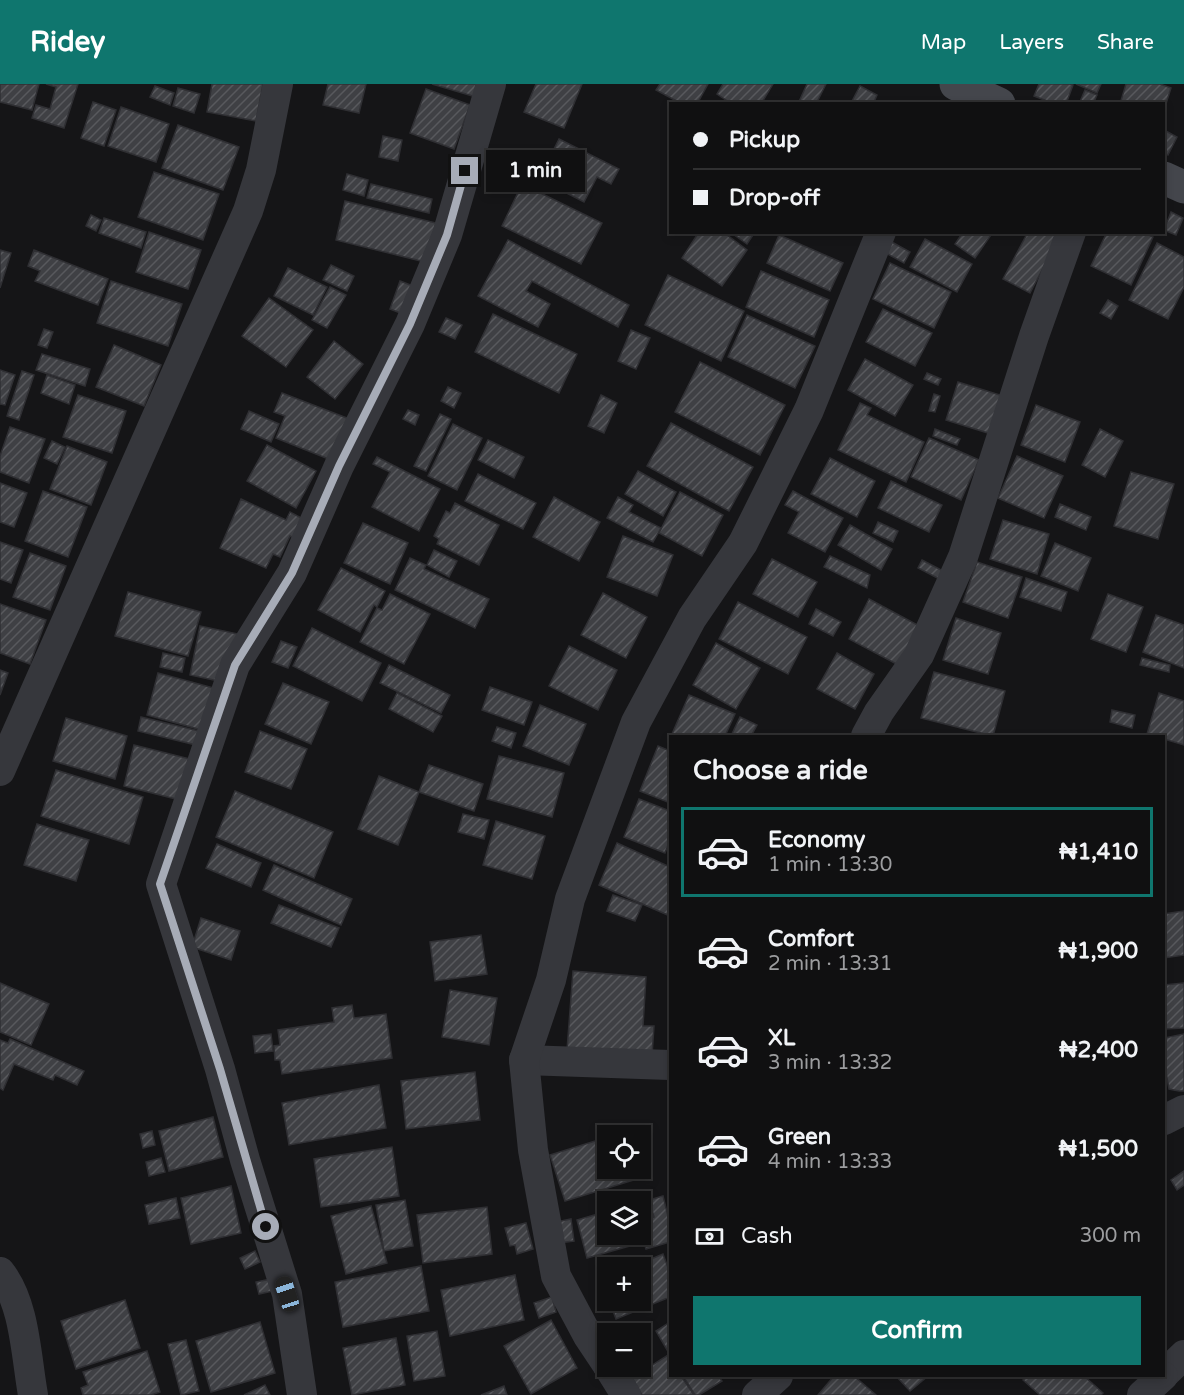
<!DOCTYPE html>
<meta charset="utf-8">
<style>
:root{--surface:#101011;--page:#1e1e1f;--text:#f1f3f6;--muted:#9c9d9f;--line:#303031;--accent:#0f766e}
body{margin:0;font-family:"Varela Round",sans-serif;background:var(--page);color:var(--text);height:100vh;display:flex;flex-direction:column;font-size:22px;white-space:nowrap}
*{box-sizing:border-box;margin:0}
p{font-size:20px;color:var(--muted)}
.icon{flex:none;width:33px;height:33px;fill:none;stroke:currentColor;stroke-width:2;stroke-linecap:round;stroke-linejoin:round}
.map{position:relative;flex:1;overflow:hidden}
.side{position:absolute;left:669px;top:651px;width:496px;height:642px;display:flex;flex-direction:column;background:var(--surface);border-radius:0px;box-shadow:0 3px 9px #0003,0 0 0 2px var(--line)}
.side>*{flex:none}
.banner{position:absolute;left:669px;top:18px;width:496px;height:132px;border-radius:0px;box-shadow:0 3px 9px #0003,0 0 0 2px var(--line);display:grid;align-content:center;height:132px;padding:0 24px;background:var(--surface)}
.fabs{position:absolute;left:597px;top:1041px;display:grid;gap:12px}
.fabs a{display:grid;place-items:center;width:54px;height:54px;border-radius:0px;background:var(--surface);box-shadow:0 3px 9px #0003,0 0 0 2px var(--line);font-size:30px}
.end{position:absolute;width:27px;height:27px;margin:-14px;border:8px solid #a7acb7;background:#111;box-shadow:0 0 0 3px #111}
.from{border-radius:50%}
.bubble{position:absolute;height:42px;border-radius:0px;background:var(--surface);box-shadow:0 3px 9px #0003,0 0 0 2px var(--line);font-size:20px;font-weight:700;line-height:42px;text-align:center}
.car{position:absolute;width:18px;height:36px;margin:-18px -9px;border-radius:8px;box-shadow:0 0 4px 2px #0007;background:linear-gradient(#222 24%,#8ab4d8 0 40%,#222 0 76%,#8ab4d8 0 86%,#222 0)}
.banner b{display:flex;align-items:center;gap:21px;height:57px;font-size:22px}
.banner b+b{border-top:2px solid var(--line)}
.banner i{width:15px;height:15px;background:var(--text)}
ul{padding:0;list-style:none}
li{display:flex;align-items:center;gap:18px;height:90px;margin:0 12px 9px;padding:0 12px;border:3px solid transparent;border-radius:0px}
li div{flex:1}
li b{display:block;font-size:22px}
li em{font-style:normal;font-weight:700}
li.current{border-color:var(--accent)}
li>.icon{width:54px;height:54px;stroke-width:1.5}
h2{padding:0 24px;font-size:27px;line-height:72px}
.pay{display:flex;align-items:center;gap:15px;height:66px;padding:0 24px;font-size:22px}
.pay p{margin-inline-start:auto}
.button{display:flex;gap:12px;margin-top:auto;padding:12px 24px}
.button a{flex:1;height:69px;border-radius:0px;background:var(--accent);color:#fff;font-size:24px;font-weight:700;line-height:69px;text-align:center}
header{display:flex;align-items:center;gap:36px;box-sizing:border-box;height:84px;padding:0 30px;background:var(--accent);color:#fff}
header strong{font-size:28px}
nav{display:flex;gap:33px;margin-inline-start:auto;font-size:21px}
.map>svg:first-child{display:block}
.building{fill:url(#building-hatch);stroke:#2f2f33;stroke-width:1.5}
.lines{fill:none;stroke-linecap:round;stroke-linejoin:round}
.street{stroke:#36373c;stroke-width:30}
.secondary{stroke:#44464c;stroke-width:33}
.route{stroke:#a7acb7;stroke-width:8}
</style>
<header>
<strong>Ridey</strong>
<nav><a>Map</a><a>Layers</a><a>Share</a></nav>
</header>
<div class="map">
<svg width="1184" height="1311" viewBox="0 0 1184 1311">
<defs>
<pattern id="building-hatch" width="6" height="6" patternUnits="userSpaceOnUse" patternTransform="scale(1.5)"><rect width="6" height="6" fill="#3f4044"/><path d="M-1 1l2-2M0 6l6-6M5 7l2-2" fill="none" stroke="#58595d"/></pattern>
</defs>
<rect width="100%" height="100%" fill="#151517"/>
<g class="building">
<path d="M 0,0 L 39,0 L 32,26 L 0,18 Z"/>
<path d="M 46,0 L 78,0 L 64,44 L 32,34 L 36,21 L 50,25 L 56,3 Z"/>
<path d="M 212,0 L 263,0 L 256,37 L 207,28 Z"/>
<path d="M 328,0 L 366,0 L 359,29 L 323,21 Z"/>
<path d="M 432,0 L 479,0 L 476,13 Z"/>
<path d="M 536,0 L 582,0 L 564,44 L 524,28 Z"/>
<path d="M 660,0 L 708,0 L 697,20 L 682,20 L 656,6 Z"/>
<path d="M 723,0 L 773,0 L 761,20 L 732,20 L 717,10 Z"/>
<path d="M 807,0 L 826,0 L 816,20 L 798,20 Z"/>
<path d="M 1039,0 L 1070,0 L 1073,1 L 1066,20 L 1055,20 L 1034,12 Z"/>
<path d="M 1076,0 L 1101,0 L 1097,9 Z"/>
<path d="M 1126,0 L 1160,0 L 1171,4 L 1164,26 L 1164,20 L 1120,20 Z"/>
<path d="M 155,2 L 174,9 L 170,21 L 150,13 Z"/>
<path d="M 860,2 L 877,11 L 873,20 L 851,19 Z"/>
<path d="M 178,4 L 200,10 L 194,29 L 173,22 Z"/>
<path d="M 426,5 L 470,21 L 454,65 L 410,49 Z"/>
<path d="M 1085,6 L 1097,11 L 1093,20 L 1079,20 Z"/>
<path d="M 93,18 L 116,26 L 104,62 L 81,54 Z"/>
<path d="M 121,23 L 169,40 L 156,78 L 108,62 Z"/>
<path d="M 178,41 L 239,63 L 223,106 L 162,84 Z"/>
<path d="M 1164,46 L 1177,53 L 1168,71 L 1164,69 Z"/>
<path d="M 383,52 L 402,56 L 398,77 L 379,73 Z"/>
<path d="M 559,55 L 619,85 L 611,100 L 597,93 L 584,118 L 539,95 Z"/>
<path d="M 154,88 L 219,110 L 203,156 L 138,133 Z"/>
<path d="M 347,90 L 368,96 L 364,112 L 343,106 Z"/>
<path d="M 371,100 L 432,115 L 429,129 L 367,114 Z"/>
<path d="M 522,100 L 602,139 L 581,180 L 502,142 Z"/>
<path d="M 345,117 L 436,139 L 425,178 L 336,156 Z"/>
<path d="M 1171,128 L 1183,134 L 1176,151 L 1164,146 Z"/>
<path d="M 91,131 L 101,136 L 96,147 L 86,142 Z"/>
<path d="M 104,134 L 146,148 L 141,164 L 99,149 Z"/>
<path d="M 149,148 L 201,166 L 188,205 L 136,188 Z"/>
<path d="M 699,148 L 723,148 L 747,166 L 722,202 L 682,174 Z"/>
<path d="M 730,148 L 755,148 L 747,160 Z"/>
<path d="M 963,148 L 993,148 L 975,174 L 955,160 Z"/>
<path d="M 1028,148 L 1062,148 L 1030,209 L 1003,195 Z"/>
<path d="M 1107,148 L 1143,148 L 1153,153 L 1131,201 L 1091,182 Z"/>
<path d="M 779,151 L 843,179 L 830,207 L 767,179 Z"/>
<path d="M 925,155 L 972,180 L 957,208 L 910,183 Z"/>
<path d="M 508,156 L 629,221 L 618,243 L 532,197 L 526,207 L 550,220 L 538,243 L 478,212 Z"/>
<path d="M 890,157 L 910,168 L 904,179 L 884,168 Z"/>
<path d="M 1157,159 L 1184,173 L 1184,203 L 1168,235 L 1129,216 Z"/>
<path d="M 0,166 L 11,169 L 0,204 Z"/>
<path d="M 34,166 L 108,195 L 98,221 L 35,197 L 40,187 L 28,182 Z"/>
<path d="M 890,179 L 951,208 L 934,244 L 873,215 Z"/>
<path d="M 331,181 L 354,192 L 347,207 L 323,196 Z"/>
<path d="M 288,184 L 327,203 L 313,231 L 274,212 Z"/>
<path d="M 761,187 L 829,216 L 814,253 L 746,223 Z"/>
<path d="M 668,191 L 744,227 L 721,277 L 645,241 Z"/>
<path d="M 111,197 L 182,220 L 168,262 L 97,239 Z"/>
<path d="M 400,197 L 413,202 L 403,230 L 390,225 Z"/>
<path d="M 330,203 L 346,211 L 327,244 L 312,236 Z"/>
<path d="M 269,214 L 313,246 L 286,283 L 242,252 Z"/>
<path d="M 1108,216 L 1118,222 L 1111,235 L 1100,229 Z"/>
<path d="M 883,225 L 932,249 L 915,282 L 866,258 Z"/>
<path d="M 493,230 L 577,270 L 559,309 L 475,268 Z"/>
<path d="M 747,231 L 815,262 L 795,304 L 728,273 Z"/>
<path d="M 446,234 L 462,241 L 455,255 L 439,248 Z"/>
<path d="M 44,245 L 53,248 L 47,264 L 38,261 Z"/>
<path d="M 631,246 L 650,254 L 636,285 L 618,277 Z"/>
<path d="M 334,257 L 363,280 L 335,315 L 307,293 Z"/>
<path d="M 114,261 L 161,281 L 144,322 L 96,303 Z"/>
<path d="M 42,270 L 90,285 L 85,302 L 36,286 Z"/>
<path d="M 865,275 L 913,301 L 895,332 L 848,306 Z"/>
<path d="M 700,278 L 785,321 L 760,371 L 675,328 Z"/>
<path d="M 0,286 L 15,291 L 5,321 L 0,320 Z"/>
<path d="M 22,287 L 34,291 L 19,336 L 7,332 Z"/>
<path d="M 927,289 L 941,295 L 938,301 L 924,295 Z"/>
<path d="M 47,291 L 75,301 L 69,320 L 41,309 Z"/>
<path d="M 958,298 L 1003,312 L 991,350 L 946,336 Z"/>
<path d="M 448,303 L 461,309 L 454,324 L 441,317 Z"/>
<path d="M 282,309 L 352,336 L 336,378 L 276,354 L 285,332 L 274,328 Z"/>
<path d="M 934,310 L 940,312 L 935,328 L 929,327 Z"/>
<path d="M 78,311 L 126,327 L 112,369 L 63,353 Z"/>
<path d="M 601,311 L 617,319 L 604,349 L 588,342 Z"/>
<path d="M 860,319 L 871,324 L 867,331 L 924,358 L 906,398 L 838,366 Z"/>
<path d="M 1036,321 L 1080,338 L 1065,378 L 1021,361 Z"/>
<path d="M 408,326 L 419,331 L 415,341 L 403,335 Z"/>
<path d="M 249,327 L 279,340 L 271,358 L 241,345 Z"/>
<path d="M 440,330 L 451,335 L 426,387 L 414,382 Z"/>
<path d="M 671,339 L 753,383 L 729,427 L 647,382 Z"/>
<path d="M 453,340 L 482,354 L 457,406 L 428,392 Z"/>
<path d="M 10,343 L 45,355 L 29,399 L 0,388 L 0,372 Z"/>
<path d="M 935,345 L 960,355 L 957,361 L 933,352 Z"/>
<path d="M 1100,345 L 1123,357 L 1105,393 L 1082,381 Z"/>
<path d="M 929,354 L 979,376 L 961,416 L 911,393 Z"/>
<path d="M 488,356 L 524,373 L 514,394 L 478,376 Z"/>
<path d="M 52,357 L 65,363 L 57,380 L 44,374 Z"/>
<path d="M 267,361 L 316,387 L 296,424 L 247,397 Z"/>
<path d="M 67,362 L 107,378 L 91,421 L 50,405 Z"/>
<path d="M 1017,372 L 1063,392 L 1044,434 L 998,414 Z"/>
<path d="M 377,373 L 440,405 L 419,447 L 372,423 L 390,388 L 373,380 Z"/>
<path d="M 830,374 L 875,397 L 857,433 L 811,410 Z"/>
<path d="M 638,387 L 676,408 L 663,432 L 625,410 Z"/>
<path d="M 1131,388 L 1174,400 L 1158,455 L 1114,442 Z"/>
<path d="M 478,390 L 536,419 L 523,445 L 465,417 Z"/>
<path d="M 891,397 L 942,421 L 929,448 L 878,424 Z"/>
<path d="M 0,399 L 27,409 L 14,443 L 0,438 Z"/>
<path d="M 43,407 L 87,423 L 68,473 L 25,457 Z"/>
<path d="M 793,407 L 843,434 L 825,468 L 788,449 L 799,428 L 785,421 Z"/>
<path d="M 680,408 L 723,431 L 702,472 L 659,449 Z"/>
<path d="M 554,413 L 600,438 L 579,477 L 533,453 Z"/>
<path d="M 618,413 L 633,421 L 629,428 L 661,444 L 653,458 L 607,434 Z"/>
<path d="M 241,415 L 286,436 L 290,428 L 309,438 L 301,457 L 290,452 L 280,473 L 273,470 L 266,484 L 220,464 Z"/>
<path d="M 455,419 L 499,441 L 479,481 L 437,460 L 439,455 L 434,452 L 446,427 L 450,429 Z"/>
<path d="M 1060,420 L 1091,433 L 1086,446 L 1055,433 Z"/>
<path d="M 1003,436 L 1049,450 L 1037,490 L 990,475 Z"/>
<path d="M 878,438 L 898,447 L 893,458 L 873,449 Z"/>
<path d="M 363,439 L 408,459 L 390,500 L 344,479 Z"/>
<path d="M 850,441 L 892,465 L 881,486 L 838,461 Z"/>
<path d="M 623,452 L 673,471 L 657,512 L 607,493 Z"/>
<path d="M 0,458 L 23,466 L 11,499 L 0,495 Z"/>
<path d="M 1055,459 L 1091,474 L 1078,507 L 1041,492 Z"/>
<path d="M 434,466 L 457,477 L 449,493 L 427,481 Z"/>
<path d="M 30,469 L 66,482 L 50,526 L 13,513 Z"/>
<path d="M 830,472 L 870,491 L 867,504 L 824,483 Z"/>
<path d="M 410,474 L 426,481 L 424,485 L 489,515 L 475,544 L 395,506 Z"/>
<path d="M 772,475 L 817,498 L 798,533 L 753,510 Z"/>
<path d="M 922,476 L 949,490 L 945,498 L 918,484 Z"/>
<path d="M 977,478 L 1022,493 L 1008,534 L 963,518 Z"/>
<path d="M 341,484 L 385,507 L 377,523 L 374,521 L 360,548 L 318,526 Z"/>
<path d="M 1026,494 L 1067,508 L 1061,527 L 1020,513 Z"/>
<path d="M 128,508 L 201,528 L 188,572 L 115,552 Z"/>
<path d="M 603,509 L 647,533 L 626,574 L 581,551 Z"/>
<path d="M 390,510 L 430,530 L 404,580 L 360,558 L 377,524 L 382,526 Z"/>
<path d="M 1108,510 L 1143,523 L 1126,568 L 1091,555 Z"/>
<path d="M 869,515 L 925,545 L 904,584 L 849,555 Z"/>
<path d="M 738,518 L 807,553 L 788,590 L 719,555 Z"/>
<path d="M 0,520 L 46,536 L 30,580 L 0,569 Z"/>
<path d="M 816,525 L 841,538 L 833,552 L 809,540 Z"/>
<path d="M 1156,531 L 1184,541 L 1184,584 L 1143,568 Z"/>
<path d="M 956,534 L 1001,549 L 988,590 L 943,576 Z"/>
<path d="M 200,542 L 238,550 L 228,599 L 190,591 Z"/>
<path d="M 312,544 L 381,579 L 362,617 L 293,582 Z"/>
<path d="M 281,557 L 297,563 L 288,584 L 272,578 Z"/>
<path d="M 716,559 L 760,584 L 736,625 L 693,601 Z"/>
<path d="M 569,562 L 617,586 L 598,626 L 549,602 Z"/>
<path d="M 163,569 L 185,574 L 182,588 L 160,583 Z"/>
<path d="M 837,569 L 874,590 L 855,625 L 817,605 Z"/>
<path d="M 1142,574 L 1170,581 L 1169,588 L 1140,581 Z"/>
<path d="M 389,581 L 450,611 L 441,629 L 380,599 Z"/>
<path d="M 0,586 L 8,589 L 0,611 Z"/>
<path d="M 934,588 L 1005,607 L 993,652 L 921,634 Z"/>
<path d="M 158,589 L 221,606 L 209,648 L 147,631 Z"/>
<path d="M 283,599 L 329,618 L 311,660 L 265,640 Z"/>
<path d="M 490,603 L 532,618 L 524,641 L 482,626 Z"/>
<path d="M 397,609 L 442,632 L 433,648 L 389,625 Z"/>
<path d="M 1159,609 L 1184,617 L 1184,661 L 1164,655 L 1164,652 L 1147,650 Z"/>
<path d="M 689,611 L 735,630 L 725,652 L 678,652 L 672,650 Z"/>
<path d="M 540,621 L 586,640 L 569,681 L 523,662 Z"/>
<path d="M 1112,626 L 1135,631 L 1132,644 L 1110,638 Z"/>
<path d="M 141,633 L 199,647 L 196,661 L 138,647 Z"/>
<path d="M 740,633 L 757,641 L 751,652 L 731,652 Z"/>
<path d="M 66,634 L 127,652 L 115,695 L 53,677 Z"/>
<path d="M 497,643 L 516,649 L 511,664 L 492,657 Z"/>
<path d="M 260,647 L 307,665 L 291,705 L 245,688 Z"/>
<path d="M 134,661 L 190,675 L 180,716 L 124,702 Z"/>
<path d="M 658,662 L 670,667 L 670,719 L 640,707 Z"/>
<path d="M 499,672 L 564,689 L 552,733 L 487,715 Z"/>
<path d="M 429,681 L 483,700 L 474,727 L 419,708 Z"/>
<path d="M 56,686 L 143,713 L 129,760 L 41,732 Z"/>
<path d="M 379,692 L 419,708 L 398,761 L 358,745 Z"/>
<path d="M 235,707 L 333,748 L 314,794 L 216,753 Z"/>
<path d="M 639,715 L 670,727 L 670,756 L 665,769 L 624,753 Z"/>
<path d="M 463,730 L 489,736 L 484,755 L 458,748 Z"/>
<path d="M 496,737 L 545,752 L 532,795 L 483,781 Z"/>
<path d="M 37,740 L 89,756 L 76,797 L 24,781 Z"/>
<path d="M 617,759 L 670,783 L 670,832 L 599,801 Z"/>
<path d="M 217,760 L 261,779 L 251,803 L 206,784 Z"/>
<path d="M 274,781 L 352,815 L 341,841 L 263,806 Z"/>
<path d="M 613,811 L 642,821 L 635,837 L 607,827 Z"/>
<path d="M 279,821 L 339,844 L 331,863 L 271,839 Z"/>
<path d="M 1184,827 L 1184,871 L 1164,874 L 1164,830 Z"/>
<path d="M 201,834 L 240,847 L 231,876 L 192,863 Z"/>
<path d="M 481,851 L 487,890 L 435,897 L 430,858 Z"/>
<path d="M 573,887 L 646,893 L 643,942 L 654,942 L 652,972 L 567,966 Z"/>
<path d="M 0,899 L 49,920 L 31,961 L 0,948 Z"/>
<path d="M 1184,899 L 1184,944 L 1164,945 L 1164,901 Z"/>
<path d="M 450,906 L 497,914 L 489,961 L 442,953 Z"/>
<path d="M 352,921 L 354,934 L 386,930 L 392,974 L 282,990 L 280,976 L 275,976 L 274,962 L 280,961 L 278,946 L 334,938 L 332,924 Z"/>
<path d="M 271,950 L 273,967 L 255,969 L 253,952 Z"/>
<path d="M 1184,950 L 1184,1007 L 1179,1007 L 1169,1005 L 1164,978 L 1164,954 Z"/>
<path d="M 10,955 L 84,987 L 77,1001 L 55,991 L 53,996 L 14,980 L 3,1006 L 0,1004 L 0,956 L 8,959 Z"/>
<path d="M 475,988 L 480,1036 L 406,1045 L 401,997 Z"/>
<path d="M 379,1001 L 386,1044 L 289,1061 L 282,1019 Z"/>
<path d="M 213,1033 L 223,1073 L 169,1087 L 159,1047 Z"/>
<path d="M 152,1047 L 155,1061 L 143,1064 L 140,1050 Z"/>
<path d="M 608,1053 L 608,1084 L 634,1084 L 637,1095 L 565,1117 L 550,1071 Z"/>
<path d="M 392,1063 L 399,1112 L 321,1123 L 314,1075 Z"/>
<path d="M 161,1074 L 165,1088 L 149,1092 L 146,1078 Z"/>
<path d="M 1184,1087 L 1184,1101 L 1177,1106 L 1171,1096 Z"/>
<path d="M 231,1102 L 241,1149 L 191,1160 L 181,1114 Z"/>
<path d="M 663,1112 L 670,1140 L 670,1158 L 646,1165 L 644,1158 L 587,1174 L 577,1136 L 608,1127 L 608,1150 L 640,1150 L 640,1137 L 654,1133 L 649,1116 Z"/>
<path d="M 176,1114 L 180,1134 L 149,1140 L 145,1121 Z"/>
<path d="M 405,1116 L 413,1162 L 384,1167 L 376,1121 Z"/>
<path d="M 371,1122 L 387,1179 L 346,1190 L 331,1132 Z"/>
<path d="M 487,1123 L 492,1170 L 423,1179 L 417,1131 Z"/>
<path d="M 571,1135 L 574,1157 L 559,1159 L 556,1138 Z"/>
<path d="M 526,1139 L 533,1165 L 517,1170 L 515,1161 L 510,1162 L 505,1144 Z"/>
<path d="M 255,1167 L 260,1178 L 245,1185 L 240,1174 Z"/>
<path d="M 663,1170 L 670,1189 L 670,1213 L 616,1235 L 609,1216 L 640,1216 L 640,1184 L 630,1184 Z"/>
<path d="M 421,1182 L 429,1227 L 343,1243 L 335,1198 Z"/>
<path d="M 515,1191 L 524,1236 L 450,1252 L 441,1206 Z"/>
<path d="M 271,1195 L 273,1207 L 259,1210 L 256,1198 Z"/>
<path d="M 552,1213 L 556,1228 L 539,1234 L 534,1219 Z"/>
<path d="M 125,1216 L 140,1264 L 76,1285 L 61,1237 Z"/>
<path d="M 551,1236 L 577,1284 L 531,1310 L 504,1262 Z"/>
<path d="M 260,1238 L 275,1289 L 211,1308 L 196,1257 Z"/>
<path d="M 670,1238 L 670,1271 L 656,1247 Z"/>
<path d="M 437,1247 L 445,1292 L 414,1297 L 407,1252 Z"/>
<path d="M 396,1254 L 405,1301 L 352,1311 L 343,1264 Z"/>
<path d="M 186,1256 L 199,1307 L 181,1311 L 168,1260 Z"/>
<path d="M 147,1267 L 160,1308 L 151,1311 L 83,1311 L 81,1304 L 88,1301 L 83,1288 Z"/>
<path d="M 668,1271 L 670,1275 L 670,1292 L 681,1292 L 694,1311 L 642,1311 L 632,1294 Z"/>
<path d="M 683,1292 L 718,1292 L 722,1297 L 699,1311 L 695,1311 Z"/>
<path d="M 834,1292 L 854,1292 L 876,1311 L 818,1311 Z"/>
<path d="M 896,1292 L 928,1292 L 910,1307 Z"/>
<path d="M 1027,1292 L 1084,1292 L 1103,1309 L 1101,1311 L 1040,1311 L 1023,1296 Z"/>
<path d="M 265,1301 L 270,1311 L 244,1311 Z"/>
<path d="M 504,1302 L 507,1311 L 481,1311 Z"/>
</g>
<g class="lines">
<g class="street">
<path d="M 866,652 L 879,628 L 919,571 L 963,473 L 1034,252 L 1071,148"/>
<path d="M 0,687 L 248,127 L 261,86 L 278,0"/>
<path d="M 524,976 L 670,981"/>
<path d="M 1164,1036 L 1184,1026"/>
<path d="M 0,1188 C 25,1219 26,1272 33,1311"/>
<path d="M 608,1282 L 588,1252 L 556,1192 L 533,1066 L 524,976 L 551,896 L 570,815 L 636,638 L 692,534 L 743,459 L 809,326 L 881,148"/>
<path d="M 608,1282 L 626,1311"/>
<path d="M 1164,1290 L 1184,1271"/>
<path d="M 302,1311 L 287,1210 L 245,1076 L 220,985 L 161,800 L 235,581 L 292,489 L 339,382 L 410,240 L 447,151 L 491,0"/>
<path d="M 757,1311 L 778,1292"/>
<path d="M 1142,1311 L 1163,1292"/>
</g>
<g class="secondary">
<path d="M 956,0 L 999,20"/>
<path d="M 1164,94 L 1184,103"/>
</g>
</g>
<g class="lines">
<path class="route" d="M 266,1143 L 220,985 L 160,800 L 235,581 L 292,489 L 339,382 L 410,240 L 447,151 L 465,87"/>
</g>
</svg>
<div class="fabs">
<a><svg class="icon" aria-label="locate" viewBox="0 0 24 24"><circle cx="12" cy="12" r="6"/><path d="M12 2v4M12 18v4M2 12h4M18 12h4"/></svg></a>
<a><svg class="icon" aria-label="layers" viewBox="0 0 24 24"><path d="M12 4l9 5-9 5-9-5zM3 14l9 5 9-5"/></svg></a>
<a>+</a>
<a>−</a>
</div>
<i class="end from" style="left:266px;top:1143px"></i>
<i class="end" style="left:465px;top:87px"></i>
<div class="bubble" style="left:486px;top:66px;width:99px">1 min</div>
<i class="car" style="left:287px;top:1210px;rotate:342deg"></i>
<div class="banner">
<b><i class="from"></i>Pickup</b>
<b><i></i>Drop-off</b>
</div>
<section class="side">
<h2>Choose a ride</h2>
<ul>
<li class="current"><svg class="icon" aria-label="car" viewBox="0 0 24 24"><path d="M5 17H2v-5l4-1 3-4h7l3 4 3 1v5h-3M9 17h6M6 11h13"/><circle cx="7" cy="17" r="2"/><circle cx="17" cy="17" r="2"/></svg><div><b>Economy</b><p>1 min · 13:30</p></div><em>₦1,410</em></li>
<li><svg class="icon" aria-label="car" viewBox="0 0 24 24"><path d="M5 17H2v-5l4-1 3-4h7l3 4 3 1v5h-3M9 17h6M6 11h13"/><circle cx="7" cy="17" r="2"/><circle cx="17" cy="17" r="2"/></svg><div><b>Comfort</b><p>2 min · 13:31</p></div><em>₦1,900</em></li>
<li><svg class="icon" aria-label="car" viewBox="0 0 24 24"><path d="M5 17H2v-5l4-1 3-4h7l3 4 3 1v5h-3M9 17h6M6 11h13"/><circle cx="7" cy="17" r="2"/><circle cx="17" cy="17" r="2"/></svg><div><b>XL</b><p>3 min · 13:32</p></div><em>₦2,400</em></li>
<li><svg class="icon" aria-label="car" viewBox="0 0 24 24"><path d="M5 17H2v-5l4-1 3-4h7l3 4 3 1v5h-3M9 17h6M6 11h13"/><circle cx="7" cy="17" r="2"/><circle cx="17" cy="17" r="2"/></svg><div><b>Green</b><p>4 min · 13:33</p></div><em>₦1,500</em></li>
</ul>
<div class="pay"><svg class="icon" aria-label="cash" viewBox="0 0 24 24"><path d="M3 7h18v10H3z"/><circle cx="12" cy="12" r="2"/></svg>Cash<p>300 m</p></div>
<div class="button"><a>Confirm</a></div>
</section>
</div>
